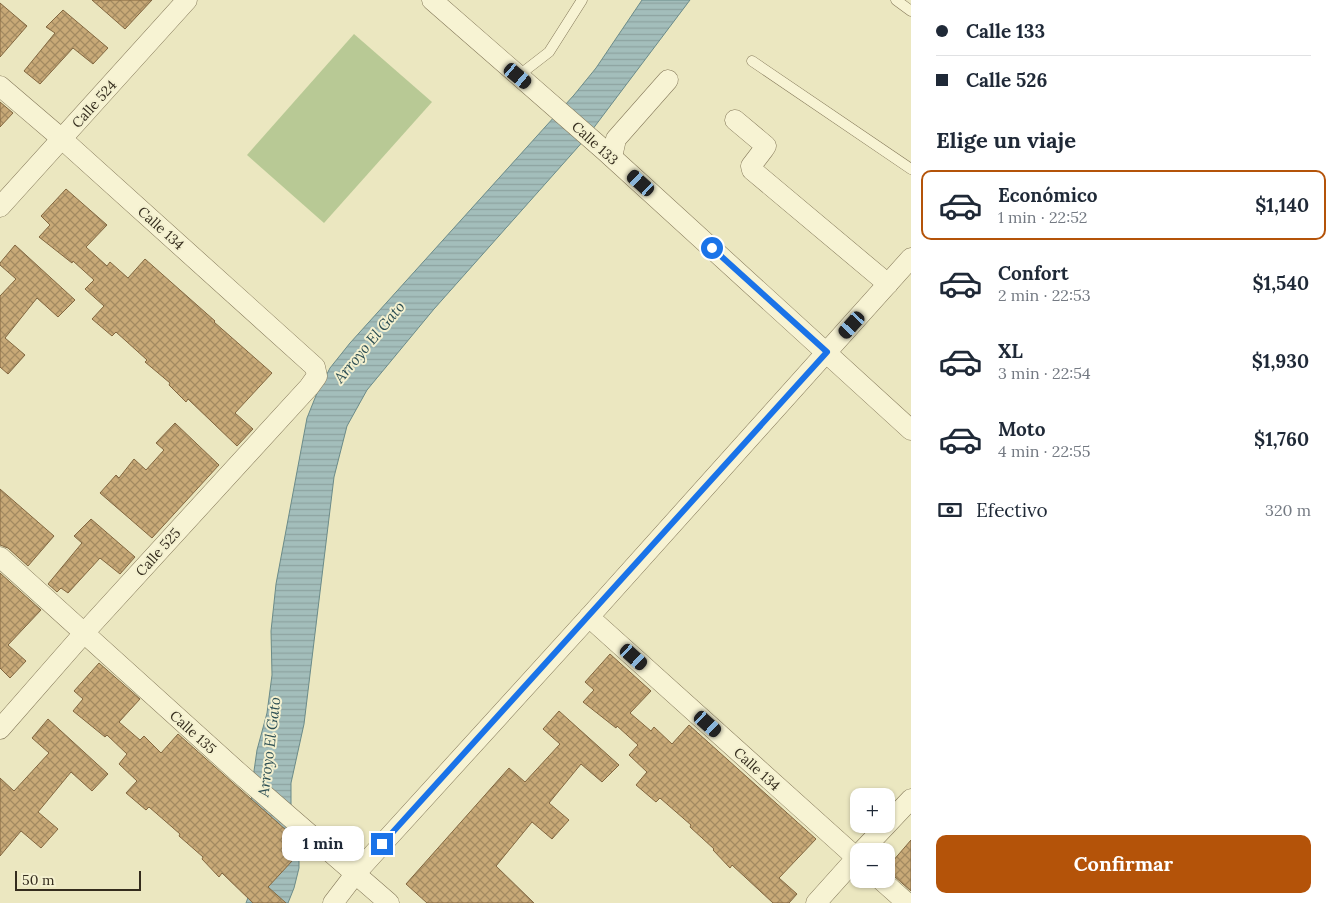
<!DOCTYPE html>
<html lang="es">
<meta charset="utf-8">
<style>
:root{--surface:#fff;--page:#f2f2f3;--text:#1f2937;--muted:#747a83;--line:#e0e1e3;--accent:#b45309}
body{margin:0;font-family:Lora,serif;background:var(--page);color:var(--text);height:100vh;display:flex;flex-direction:column;font-size:19px;white-space:nowrap}
*{box-sizing:border-box;margin:0}
p{font-size:16px;color:var(--muted)}
.icon{flex:none;width:28px;height:28px;fill:none;stroke:currentColor;stroke-width:2;stroke-linecap:round;stroke-linejoin:round}
.map{position:relative;flex:1;overflow:hidden}
.side{display:flex;flex-direction:column;background:var(--surface);width:425px}
.side>*{flex:none}
.hud{display:grid;align-content:center;height:110px;padding:0 25px;background:var(--surface)}
.tools{position:absolute;left:850px;top:788px;display:grid;gap:10px}
.tools a{display:grid;place-items:center;width:45px;height:45px;border-radius:10px;background:var(--surface);box-shadow:0 1px 4px #0004;font-size:25px}
.scale{position:absolute;left:15px;bottom:12px;width:126px;box-sizing:border-box;padding-left:5px;border:2px solid #342c1d;border-top:0;font-size:14px;line-height:18px;white-space:nowrap;color:#342c1d;-webkit-text-stroke:4px #f3f0cf;paint-order:stroke}
.end{position:absolute;width:22px;height:22px;margin:-11px;border:6px solid #1a73e8;background:#fff;box-shadow:0 0 0 2px #fff}
.from{border-radius:50%}
.bubble{position:absolute;height:35px;border-radius:10px;background:var(--surface);box-shadow:0 1px 4px #0004;font-size:16px;font-weight:700;line-height:35px;text-align:center}
.car{position:absolute;width:15px;height:30px;margin:-15px -8px;border-radius:6px;box-shadow:0 0 4px 1px #0007;background:linear-gradient(#222 24%,#8ab4d8 0 40%,#222 0 76%,#8ab4d8 0 86%,#222 0)}
.hud b{display:flex;align-items:center;gap:18px;height:48px;font-size:19px}
.hud b+b{border-top:1px solid var(--line)}
.hud i{width:12px;height:12px;background:var(--text)}
ul{padding:0;list-style:none}
li{display:flex;align-items:center;gap:15px;height:70px;margin:0 10px 8px;padding:0 15px;border:2px solid transparent;border-radius:10px}
li div{flex:1}
li b{display:block;font-size:19px}
li em{font-style:normal;font-weight:700}
li.current{border-color:var(--accent)}
li>.icon{width:45px;height:45px;stroke-width:1.5}
h2{padding:0 25px;font-size:22px;line-height:60px}
.pay{display:flex;align-items:center;gap:12px;height:55px;padding:0 25px;font-size:19px}
.pay p{margin-inline-start:auto}
.action{display:flex;gap:10px;margin-top:auto;padding:10px 25px}
.action a{flex:1;height:58px;border-radius:10px;background:var(--accent);color:#fff;font-size:20px;font-weight:700;line-height:58px;text-align:center}
main{display:flex;flex:1;min-height:0}
.map>svg:first-child{display:block}
.garden{fill:#b8c995}
.water{fill:url(#water-rules);stroke:#6b8b89}
.building{fill:url(#building-cross-hatch);stroke:#826740}
.lines{fill:none;stroke-linecap:round;stroke-linejoin:round}
.lane-casing{stroke:#847859;stroke-width:11}
.street-casing{stroke:#847859;stroke-width:21}
.lane{stroke:#f7f3d3;stroke-width:10}
.street{stroke:#f7f3d3;stroke-width:20}
.route{stroke:#1a73e8;stroke-width:6}
.labels{text-anchor:middle;dominant-baseline:central;stroke-width:4;stroke-linejoin:round;paint-order:stroke}
.street-label{font-size:14px;fill:#342c1d;stroke:#f3f0cf}
.water-label{font-size:15px;font-style:italic;fill:#2c4e53;stroke:#f3f0cf}
</style>
<main>
<div class="map">
<svg width="911" height="903" viewBox="0 0 911 903">
<defs>
<pattern id="water-rules" width="6" height="5" patternUnits="userSpaceOnUse" patternTransform="scale(1.25)"><rect width="6" height="5" fill="#a3bebb"/><path d="M0 2.5h6" fill="none" stroke="#8da3a0"/></pattern>
<pattern id="building-cross-hatch" width="8" height="8" patternUnits="userSpaceOnUse" patternTransform="scale(1.25)"><rect width="8" height="8" fill="#c8a977"/><path d="M0 0l8 8M0 8l8-8" fill="none" stroke="#a38a61"/></pattern>
</defs>
<rect width="100%" height="100%" fill="#ebe7c0"/>
<path class="garden" d="M 354,34 L 432,102 L 324,223 L 247,155 Z"/>
<path class="water" d="M 642,0 L 690,0 L 586,138 L 434,309 L 367,390 L 347,426 L 334,477 L 304,724 L 291,783 L 291,808 L 299,847 L 299,868 L 294,888 L 288,903 L 246,903 L 249,895 L 252,785 L 257,750 L 267,713 L 272,675 L 271,631 L 276,584 L 307,418 L 317,393 L 330,368 L 350,343 L 574,95 L 596,68 Z"/>
<g class="building">
<path d="M 92,0 L 152,0 L 125,29 Z"/>
<path d="M 0,3 L 27,26 L 0,57 Z"/>
<path d="M 63,10 L 108,48 L 93,64 L 73,48 L 40,84 L 24,71 L 55,33 L 46,27 Z"/>
<path d="M 0,102 L 13,113 L 0,127 Z"/>
<path d="M 66,189 L 107,225 L 86,247 L 107,266 L 110,262 L 128,278 L 145,259 L 215,321 L 214,322 L 272,373 L 235,413 L 253,429 L 237,446 L 188,399 L 186,402 L 169,385 L 170,383 L 145,362 L 147,360 L 116,332 L 112,336 L 92,319 L 104,306 L 85,289 L 94,280 L 73,261 L 72,263 L 39,237 L 50,225 L 41,216 Z"/>
<path d="M 15,245 L 75,300 L 58,317 L 37,298 L 5,338 L 25,355 L 8,374 L 0,367 L 0,296 L 16,279 L 0,265 L 0,263 Z"/>
<path d="M 175,423 L 219,465 L 152,538 L 100,493 L 116,475 L 119,478 L 134,459 L 146,470 L 164,450 L 156,443 Z"/>
<path d="M 0,489 L 54,536 L 28,566 L 8,548 L 0,545 Z"/>
<path d="M 91,519 L 135,557 L 120,574 L 100,558 L 68,593 L 61,588 L 57,592 L 48,584 L 82,543 L 74,536 Z"/>
<path d="M 0,573 L 41,610 L 8,645 L 26,661 L 10,678 L 0,668 Z"/>
<path d="M 610,654 L 651,691 L 630,713 L 651,731 L 654,727 L 672,744 L 689,725 L 816,839 L 779,878 L 797,894 L 789,903 L 773,903 L 732,865 L 730,868 L 713,850 L 714,849 L 690,827 L 691,825 L 660,798 L 656,802 L 636,785 L 647,772 L 629,755 L 638,745 L 617,726 L 616,728 L 583,702 L 594,690 L 585,682 Z"/>
<path d="M 99,663 L 140,699 L 119,722 L 140,740 L 144,736 L 161,753 L 178,734 L 305,847 L 268,887 L 286,903 L 253,903 L 222,873 L 219,877 L 202,859 L 203,857 L 179,836 L 180,834 L 149,807 L 146,810 L 126,793 L 137,781 L 119,764 L 127,754 L 107,735 L 105,737 L 73,711 L 83,699 L 74,691 Z"/>
<path d="M 559,711 L 619,765 L 602,782 L 581,764 L 549,803 L 569,820 L 552,839 L 532,822 L 496,866 L 534,903 L 427,903 L 406,884 L 509,768 L 525,782 L 560,744 L 543,729 Z"/>
<path d="M 48,719 L 108,774 L 92,791 L 71,772 L 38,812 L 58,829 L 41,848 L 21,831 L 0,856 L 0,778 L 14,791 L 49,753 L 32,738 Z"/>
<path d="M 911,840 L 911,891 L 886,869 Z"/>
</g>
<g class="lines">
<g class="lane-casing">
<g id="lane">
<path d="M 896,0 L 911,11"/>
<path d="M 752,61 L 911,169"/>
<path d="M 518,76 L 549,52 L 582,0"/>
</g>
</g>
<g class="street-casing">
<g id="street">
<path d="M 432,0 L 605,151 L 911,430"/>
<path d="M 0,86 L 62,139 L 315,367 L 317,376 L 309,387 L 84,633 L 0,729"/>
<path d="M 735,120 L 766,146 L 764,149 L 751,166 L 752,170 L 888,284"/>
<path d="M 612,157 L 616,139 L 668,80"/>
<path d="M 0,207 L 187,0"/>
<path d="M 0,557 L 238,772 L 389,903"/>
<path d="M 589,617 L 859,860"/>
<path d="M 862,851 L 911,799"/>
<path d="M 880,879 L 907,903"/>
<path d="M 333,903 L 356,873 L 589,617 L 911,258"/>
<path d="M 816,903 L 859,855"/>
</g>
</g>
<use href="#lane" class="lane"/>
<use href="#street" class="street"/>
</g>
<g class="lines">
<path class="route" d="M 382,844 L 827,352 L 712,248"/>
</g>
<g class="labels">
<g class="street-label">
<text transform="translate(94 104) rotate(-48)">Calle 524</text>
<text transform="translate(595 143) rotate(42)">Calle 133</text>
<text transform="translate(161 228) rotate(42)">Calle 134</text>
<text transform="translate(158 552) rotate(-48)">Calle 525</text>
<text transform="translate(193 732) rotate(42)">Calle 135</text>
<text transform="translate(757 769) rotate(42)">Calle 134</text>
</g>
<g class="water-label">
<text transform="translate(369 342) rotate(-50)">Arroyo El Gato</text>
<text transform="translate(269 747) rotate(-83)">Arroyo El Gato</text>
</g>
</g>
</svg>
<div class="tools">
<a>+</a>
<a>−</a>
</div>
<div class="scale">50 m</div>
<i class="end from" style="left:712px;top:248px"></i>
<i class="end" style="left:382px;top:844px"></i>
<div class="bubble" style="left:282px;top:826px;width:82px">1 min</div>
<i class="car" style="left:518px;top:76px;rotate:130deg"></i>
<i class="car" style="left:641px;top:183px;rotate:312deg"></i>
<i class="car" style="left:852px;top:325px;rotate:222deg"></i>
<i class="car" style="left:634px;top:657px;rotate:132deg"></i>
<i class="car" style="left:708px;top:724px;rotate:132deg"></i>
</div>
<section class="side">
<div class="hud">
<b><i class="from"></i>Calle 133</b>
<b><i></i>Calle 526</b>
</div>
<h2>Elige un viaje</h2>
<ul>
<li class="current"><svg class="icon" aria-label="car" viewBox="0 0 24 24"><path d="M5 17H2v-5l4-1 3-4h7l3 4 3 1v5h-3M9 17h6M6 11h13"/><circle cx="7" cy="17" r="2"/><circle cx="17" cy="17" r="2"/></svg><div><b>Económico</b><p>1 min · 22:52</p></div><em>$1,140</em></li>
<li><svg class="icon" aria-label="car" viewBox="0 0 24 24"><path d="M5 17H2v-5l4-1 3-4h7l3 4 3 1v5h-3M9 17h6M6 11h13"/><circle cx="7" cy="17" r="2"/><circle cx="17" cy="17" r="2"/></svg><div><b>Confort</b><p>2 min · 22:53</p></div><em>$1,540</em></li>
<li><svg class="icon" aria-label="car" viewBox="0 0 24 24"><path d="M5 17H2v-5l4-1 3-4h7l3 4 3 1v5h-3M9 17h6M6 11h13"/><circle cx="7" cy="17" r="2"/><circle cx="17" cy="17" r="2"/></svg><div><b>XL</b><p>3 min · 22:54</p></div><em>$1,930</em></li>
<li><svg class="icon" aria-label="car" viewBox="0 0 24 24"><path d="M5 17H2v-5l4-1 3-4h7l3 4 3 1v5h-3M9 17h6M6 11h13"/><circle cx="7" cy="17" r="2"/><circle cx="17" cy="17" r="2"/></svg><div><b>Moto</b><p>4 min · 22:55</p></div><em>$1,760</em></li>
</ul>
<div class="pay"><svg class="icon" aria-label="cash" viewBox="0 0 24 24"><path d="M3 7h18v10H3z"/><circle cx="12" cy="12" r="2"/></svg>Efectivo<p>320 m</p></div>
<div class="action"><a>Confirmar</a></div>
</section>
</main>
